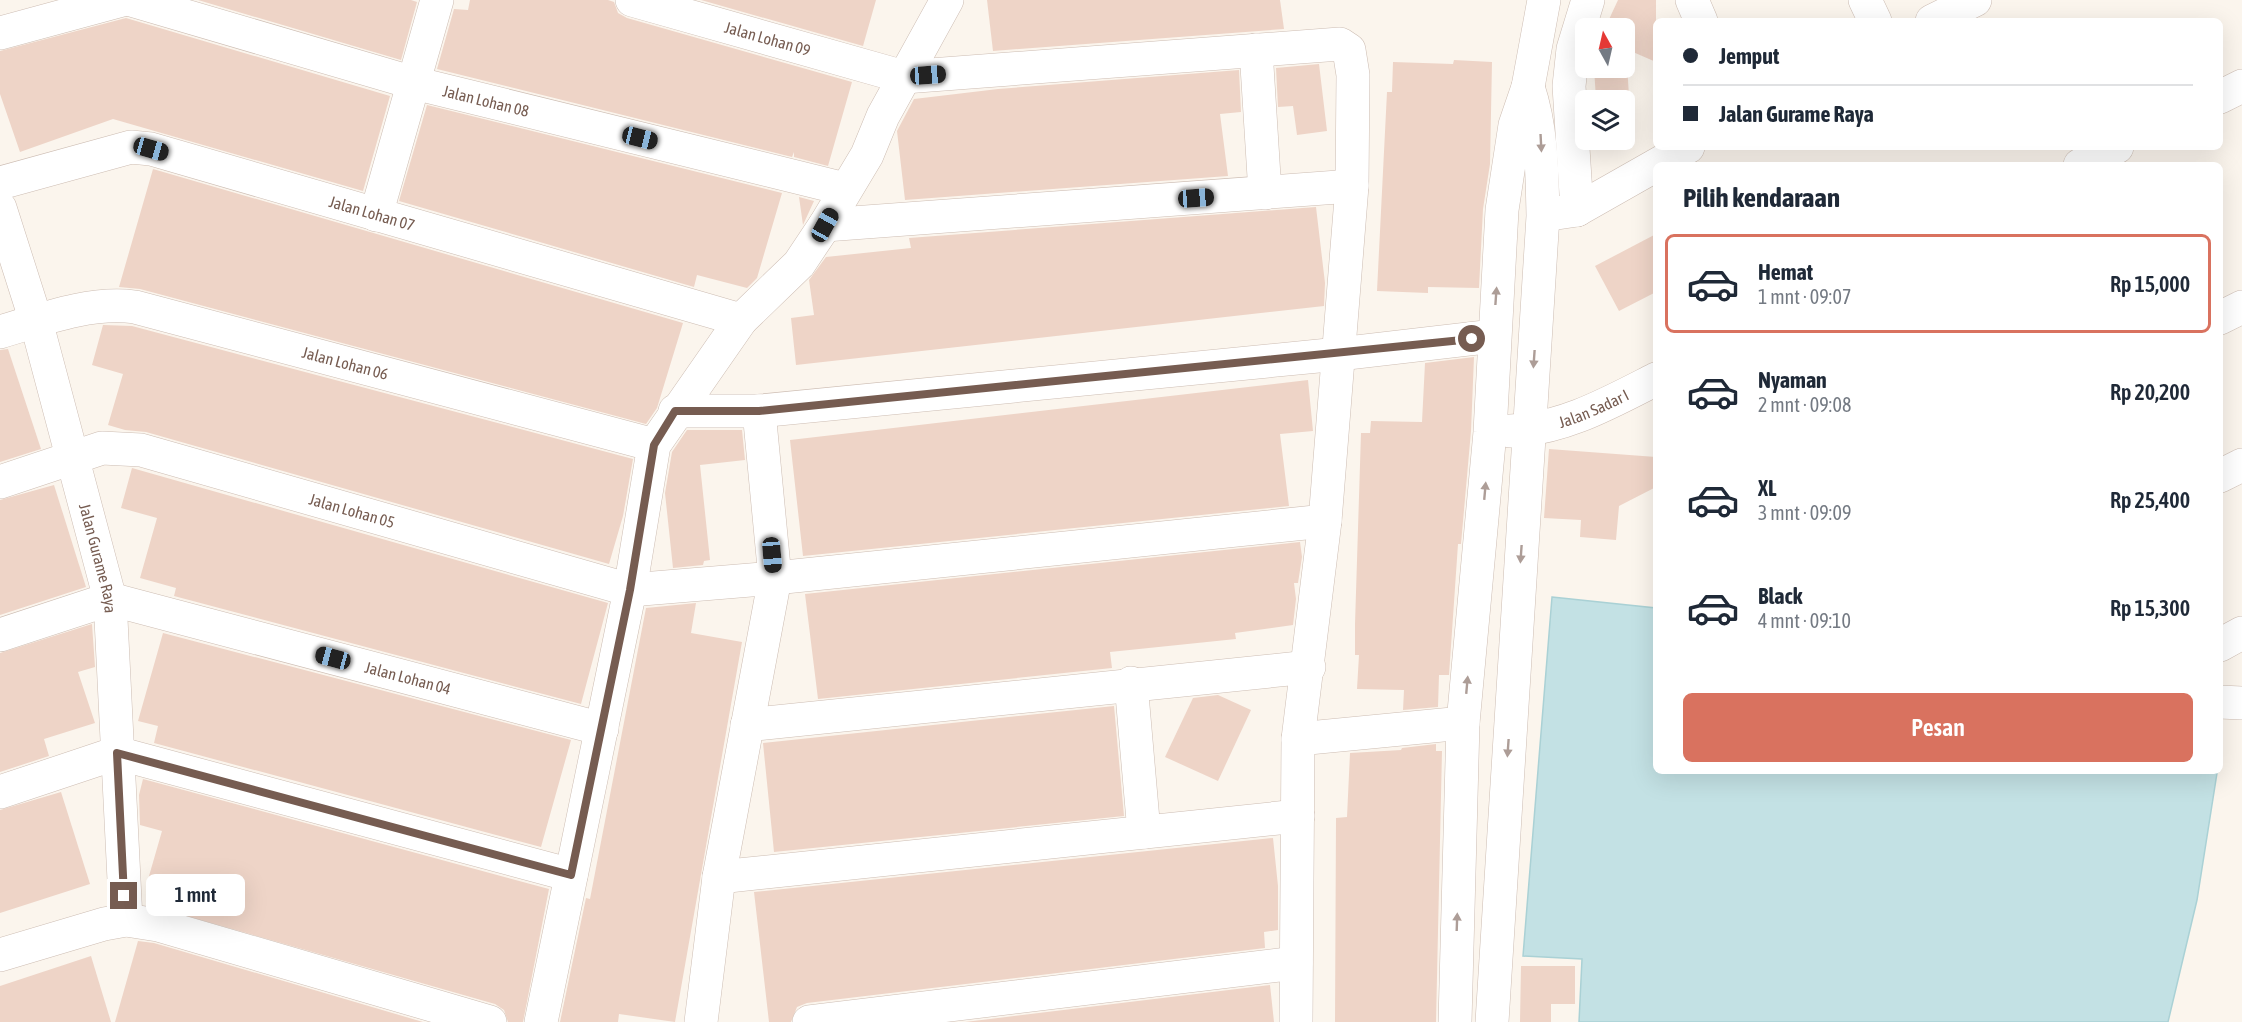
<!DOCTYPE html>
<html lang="id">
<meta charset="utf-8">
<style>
:root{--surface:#fff;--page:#f2f2f3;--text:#1f2937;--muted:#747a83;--line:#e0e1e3;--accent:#d9725f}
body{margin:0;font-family:"Asap Condensed",sans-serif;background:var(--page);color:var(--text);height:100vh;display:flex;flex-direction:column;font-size:22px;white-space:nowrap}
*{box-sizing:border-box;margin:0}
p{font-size:20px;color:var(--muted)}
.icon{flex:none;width:33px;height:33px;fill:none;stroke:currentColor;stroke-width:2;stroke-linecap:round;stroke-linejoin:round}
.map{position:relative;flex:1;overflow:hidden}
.side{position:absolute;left:1653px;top:162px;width:570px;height:612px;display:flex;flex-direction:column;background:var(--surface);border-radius:9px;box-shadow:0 6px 24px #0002}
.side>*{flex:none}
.hud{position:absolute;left:1653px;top:18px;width:570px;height:132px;border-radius:9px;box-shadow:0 6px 24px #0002;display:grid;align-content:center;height:132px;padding:0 30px;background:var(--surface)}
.needle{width:39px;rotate:352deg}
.fabs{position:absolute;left:1575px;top:18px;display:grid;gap:12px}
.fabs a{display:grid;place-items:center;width:60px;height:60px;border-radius:9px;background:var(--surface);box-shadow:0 6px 24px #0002;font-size:30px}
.end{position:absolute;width:27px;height:27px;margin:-14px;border:8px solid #765c51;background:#fff;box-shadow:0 0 0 3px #fff}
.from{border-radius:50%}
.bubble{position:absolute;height:42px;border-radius:9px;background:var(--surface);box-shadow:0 6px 24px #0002;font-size:20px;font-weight:600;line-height:42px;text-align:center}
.car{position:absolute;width:18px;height:36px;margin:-18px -9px;border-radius:8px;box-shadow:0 0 4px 2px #0007;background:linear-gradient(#222 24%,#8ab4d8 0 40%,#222 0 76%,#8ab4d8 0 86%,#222 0)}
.hud b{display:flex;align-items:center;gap:21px;height:57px;font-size:22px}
.hud b+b{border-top:2px solid var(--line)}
.hud i{width:15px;height:15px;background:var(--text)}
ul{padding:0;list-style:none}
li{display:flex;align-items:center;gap:18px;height:99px;margin:0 12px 9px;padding:0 18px;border:3px solid transparent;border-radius:9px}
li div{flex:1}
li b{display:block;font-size:22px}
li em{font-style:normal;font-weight:600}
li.selected{border-color:var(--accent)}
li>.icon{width:54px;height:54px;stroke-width:1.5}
h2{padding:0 30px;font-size:27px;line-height:72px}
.primary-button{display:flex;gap:12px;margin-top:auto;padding:12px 30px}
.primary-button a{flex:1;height:69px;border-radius:9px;background:var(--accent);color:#fff;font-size:24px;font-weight:600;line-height:69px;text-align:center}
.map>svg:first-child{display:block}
.water{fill:#c3e1e4;stroke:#aad1d5;stroke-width:1.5}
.building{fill:#eed4c7}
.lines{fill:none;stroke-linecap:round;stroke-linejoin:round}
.minor-casing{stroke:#cdbdb3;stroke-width:34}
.minor{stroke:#fff;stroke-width:33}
.oneway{fill:#ad9d97}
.route{stroke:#765c51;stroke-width:8}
.labels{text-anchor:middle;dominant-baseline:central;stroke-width:4.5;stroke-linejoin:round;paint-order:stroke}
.street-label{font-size:16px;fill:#765c51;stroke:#fef9f4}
</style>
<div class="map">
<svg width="2242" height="1022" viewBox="0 0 2242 1022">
<rect width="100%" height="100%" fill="#fbf5ed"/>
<path class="water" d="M 1552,597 L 1656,608 L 1656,771 L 2217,773 L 2197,900 L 2168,1022 L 1579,1022 L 1582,959 L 1523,956 Z"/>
<g class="building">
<path d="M 198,0 L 411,0 L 417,2 L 401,60 Z"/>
<path d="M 470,0 L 608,0 L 614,2 L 618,13 L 627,18 L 852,82 L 828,166 L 794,157 L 794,152 L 792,157 L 437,69 L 454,9 L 468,10 Z"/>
<path d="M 701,0 L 876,0 L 863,46 Z"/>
<path d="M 987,0 L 1280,0 L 1284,29 L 993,51 Z"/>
<path d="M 1618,0 L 1656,0 L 1656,62 L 1626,49 L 1629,96 L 1596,99 L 1594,68 L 1624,68 L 1624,28 L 1605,28 Z"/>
<path d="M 126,18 L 390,96 L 363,191 L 113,119 L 20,152 L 0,94 L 0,51 Z"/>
<path d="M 1454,60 L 1492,62 L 1490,164 L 1483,209 L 1479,288 L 1428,287 L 1428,293 L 1377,291 L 1387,92 L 1392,92 L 1393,62 L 1453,64 Z"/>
<path d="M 1319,64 L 1327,131 L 1297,135 L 1293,106 L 1278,107 L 1276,68 Z"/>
<path d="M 1239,70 L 1241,112 L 1220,114 L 1228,176 L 905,200 L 897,131 L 914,99 L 998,89 Z"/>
<path d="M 427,105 L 782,193 L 757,278 L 747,288 L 697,275 L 694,287 L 399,201 Z"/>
<path d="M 153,169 L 683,323 L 657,408 L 646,424 L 140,289 L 119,287 Z"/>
<path d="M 799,197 L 814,201 L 803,225 Z"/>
<path d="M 1316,207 L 1325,283 L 1324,306 L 796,365 L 791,318 L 814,315 L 809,280 L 826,257 L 911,248 L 909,238 Z"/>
<path d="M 1656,234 L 1656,292 L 1619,311 L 1595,266 Z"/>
<path d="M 103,325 L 132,326 L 633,459 L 623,516 L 609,564 L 146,432 L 125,430 L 108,425 L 123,374 L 92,365 Z"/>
<path d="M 8,349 L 41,449 L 0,462 L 0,350 Z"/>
<path d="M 1474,357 L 1471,431 L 1461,544 L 1458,544 L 1449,675 L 1439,675 L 1438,707 L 1403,710 L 1404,690 L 1357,689 L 1359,655 L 1355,655 L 1355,624 L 1361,433 L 1370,433 L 1371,421 L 1422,422 L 1425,363 Z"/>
<path d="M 1308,380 L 1313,431 L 1280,434 L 1289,506 L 803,556 L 790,440 Z"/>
<path d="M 687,430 L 742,430 L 745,460 L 700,465 L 710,560 L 704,561 L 703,565 L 673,568 L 665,493 L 672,452 Z"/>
<path d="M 1549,449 L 1656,457 L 1656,487 L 1619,506 L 1616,540 L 1580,537 L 1581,520 L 1544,518 Z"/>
<path d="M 132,468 L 608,603 L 581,704 L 174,596 L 176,588 L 140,578 L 157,518 L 121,508 Z"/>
<path d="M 54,485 L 86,587 L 0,615 L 0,500 Z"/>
<path d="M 1300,542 L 1302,557 L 1298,583 L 1294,583 L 1296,599 L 1293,625 L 1235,633 L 1236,639 L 1110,652 L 1112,668 L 818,699 L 805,594 Z"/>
<path d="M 696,603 L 691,633 L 742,642 L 675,1022 L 619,1014 L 618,1022 L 560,1022 L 586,898 L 590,899 L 646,608 Z"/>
<path d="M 92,624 L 95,667 L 78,672 L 95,723 L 44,739 L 49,756 L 0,772 L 0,653 Z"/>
<path d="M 163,633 L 571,740 L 541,847 L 154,743 L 158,726 L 138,721 Z"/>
<path d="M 1218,695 L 1251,710 L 1218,781 L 1165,757 L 1193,698 Z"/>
<path d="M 1114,706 L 1124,816 L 774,852 L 763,743 Z"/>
<path d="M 1436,744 L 1436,751 L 1442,751 L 1436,1022 L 1335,1022 L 1336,818 L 1347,817 L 1350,753 L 1401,750 L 1402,748 Z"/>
<path d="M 143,779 L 549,889 L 523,1022 L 508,1022 L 504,1010 L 495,1004 L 148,905 L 154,885 L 147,883 L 162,831 L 140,825 L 139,795 Z"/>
<path d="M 61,792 L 90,884 L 0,913 L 0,810 Z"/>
<path d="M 1273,838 L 1278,886 L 1278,930 L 1264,932 L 1265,948 L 807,1003 L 797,1007 L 791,1022 L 769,1022 L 754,892 Z"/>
<path d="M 138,941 L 154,943 L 423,1022 L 115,1022 Z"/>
<path d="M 91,956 L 111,1022 L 0,1022 L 0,986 Z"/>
<path d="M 1521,966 L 1575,966 L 1575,1004 L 1551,1004 L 1551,1022 L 1520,1022 Z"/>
<path d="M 1270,985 L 1274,1022 L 965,1022 Z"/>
</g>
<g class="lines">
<g class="minor-casing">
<g id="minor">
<path id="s1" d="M 131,0 L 414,83 L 845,189"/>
<path id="s2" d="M 632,0 L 904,77 L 1340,44 L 1349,50 L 1353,75 L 1352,186 L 1325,521 L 1298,739 L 1296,1022"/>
<path d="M 1692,0 L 1701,21"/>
<path d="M 1865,0 L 1875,21"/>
<path d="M 1932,21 L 1975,0"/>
<path d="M 0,33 L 122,0"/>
<path d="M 1256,50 L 1265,193"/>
<path d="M 2220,97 L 2242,86"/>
<path d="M 2080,165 L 2117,147"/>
<path id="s3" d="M 0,183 L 131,147 L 151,149 L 741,320"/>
<path id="s4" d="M 0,208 L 36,321 L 110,599 L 126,920"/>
<path d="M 1577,210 L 1569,86 L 1573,49 L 1588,0"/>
<path d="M 1557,213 L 1577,210 L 1688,147"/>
<path d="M 376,215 L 437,0"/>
<path d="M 825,225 L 1352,186"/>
<path d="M 2220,318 L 2242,307"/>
<path id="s5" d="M 0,332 C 43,319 90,301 135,307 L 654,445"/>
<path d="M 675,411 L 759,411 L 1339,354 L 1494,336"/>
<path id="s6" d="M 1510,431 C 1563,429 1609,403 1656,379"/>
<path d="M 2220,476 L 2242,465"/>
<path id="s7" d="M 0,482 L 102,448 L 141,450 L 630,590 L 775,578 L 1325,521"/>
<path id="s8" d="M 0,635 L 110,599 L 602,729"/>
<path d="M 2220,645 L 2242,633"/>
<path d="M 1131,683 L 1144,832"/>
<path d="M 2220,702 L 2242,703"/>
<path d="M 747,725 L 1309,667"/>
<path d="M 1298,739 L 1463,723"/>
<path d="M 0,792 L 117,753 L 571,875"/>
<path d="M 719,877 L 1298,816"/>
<path d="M 0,955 L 104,924 L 126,920 L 158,925 L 490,1022"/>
<path d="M 541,1022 L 630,590 L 654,445 L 741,320 L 799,264 L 825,225 L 867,155 L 883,116 L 947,0"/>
<path d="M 701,1022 L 719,877 L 775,578 L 759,411"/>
<path d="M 809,1022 L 1296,963"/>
<path d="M 1455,1022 L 1463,723 L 1490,432 L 1502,210 L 1515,125 L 1528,87 L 1544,0"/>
<path d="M 1492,1022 L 1543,216 C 1542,171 1542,129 1528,87"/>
</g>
</g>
<use href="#minor" class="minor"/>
</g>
<defs><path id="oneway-solid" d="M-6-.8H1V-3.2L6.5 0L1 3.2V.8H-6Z" transform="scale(1.5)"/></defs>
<g class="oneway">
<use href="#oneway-solid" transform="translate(1541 143) rotate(87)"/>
<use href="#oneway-solid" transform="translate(1496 296) rotate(-86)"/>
<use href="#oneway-solid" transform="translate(1534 359) rotate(94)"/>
<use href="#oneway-solid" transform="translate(1485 491) rotate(-85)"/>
<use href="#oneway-solid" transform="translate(1521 554) rotate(94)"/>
<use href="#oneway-solid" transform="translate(1467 685) rotate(-85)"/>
<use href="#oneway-solid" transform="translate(1508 748) rotate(94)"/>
<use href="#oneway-solid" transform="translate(1457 922) rotate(-88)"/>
</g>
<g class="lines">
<path class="route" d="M 124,896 L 117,753 L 571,875 L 630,590 L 654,445 L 675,411 L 759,411 L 1472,339"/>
</g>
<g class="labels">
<g class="street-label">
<text stroke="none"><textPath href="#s2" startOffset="141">Jalan Lohan 09</textPath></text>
<text stroke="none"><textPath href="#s1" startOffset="369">Jalan Lohan 08</textPath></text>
<text stroke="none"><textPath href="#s3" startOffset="386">Jalan Lohan 07</textPath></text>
<text stroke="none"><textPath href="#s5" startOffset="356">Jalan Lohan 06</textPath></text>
<text stroke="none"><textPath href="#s6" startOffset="87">Jalan Sadar I</textPath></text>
<text stroke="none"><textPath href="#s7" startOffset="366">Jalan Lohan 05</textPath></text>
<text stroke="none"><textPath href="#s4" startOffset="364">Jalan Gurame Raya</textPath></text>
<text stroke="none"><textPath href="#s8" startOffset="424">Jalan Lohan 04</textPath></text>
</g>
</g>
</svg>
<div class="fabs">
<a><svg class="needle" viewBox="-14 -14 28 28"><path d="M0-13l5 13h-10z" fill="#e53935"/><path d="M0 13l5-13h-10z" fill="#747a83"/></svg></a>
<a><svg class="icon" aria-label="layers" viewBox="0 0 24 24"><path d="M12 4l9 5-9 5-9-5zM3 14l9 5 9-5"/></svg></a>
</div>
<i class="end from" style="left:1472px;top:339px"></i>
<i class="end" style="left:124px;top:896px"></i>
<div class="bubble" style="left:146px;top:874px;width:99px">1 mnt</div>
<i class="car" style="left:928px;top:75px;rotate:86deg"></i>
<i class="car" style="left:640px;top:138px;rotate:104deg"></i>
<i class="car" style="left:151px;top:149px;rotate:106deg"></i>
<i class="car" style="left:1196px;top:198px;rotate:86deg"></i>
<i class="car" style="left:825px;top:225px;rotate:29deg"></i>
<i class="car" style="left:772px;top:555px;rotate:175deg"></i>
<i class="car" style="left:333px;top:658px;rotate:285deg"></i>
<div class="hud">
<b><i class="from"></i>Jemput</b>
<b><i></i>Jalan Gurame Raya</b>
</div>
<section class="side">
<h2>Pilih kendaraan</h2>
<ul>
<li class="selected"><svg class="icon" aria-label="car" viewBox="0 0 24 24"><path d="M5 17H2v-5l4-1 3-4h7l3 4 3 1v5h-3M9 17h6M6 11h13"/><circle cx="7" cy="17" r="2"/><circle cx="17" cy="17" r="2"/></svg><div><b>Hemat</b><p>1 mnt · 09:07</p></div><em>Rp 15,000</em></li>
<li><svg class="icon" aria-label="car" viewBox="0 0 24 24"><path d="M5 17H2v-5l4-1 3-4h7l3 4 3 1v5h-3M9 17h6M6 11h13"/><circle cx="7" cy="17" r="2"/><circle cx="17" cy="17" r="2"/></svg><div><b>Nyaman</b><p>2 mnt · 09:08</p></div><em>Rp 20,200</em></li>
<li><svg class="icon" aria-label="car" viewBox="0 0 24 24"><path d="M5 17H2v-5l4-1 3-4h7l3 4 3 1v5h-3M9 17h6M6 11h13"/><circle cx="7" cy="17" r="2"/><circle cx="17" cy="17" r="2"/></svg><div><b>XL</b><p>3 mnt · 09:09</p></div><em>Rp 25,400</em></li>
<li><svg class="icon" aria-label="car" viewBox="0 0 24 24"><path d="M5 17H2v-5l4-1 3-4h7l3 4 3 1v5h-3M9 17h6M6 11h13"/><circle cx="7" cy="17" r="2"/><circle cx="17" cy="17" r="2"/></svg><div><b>Black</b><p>4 mnt · 09:10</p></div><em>Rp 15,300</em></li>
</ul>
<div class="primary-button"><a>Pesan</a></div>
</section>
</div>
